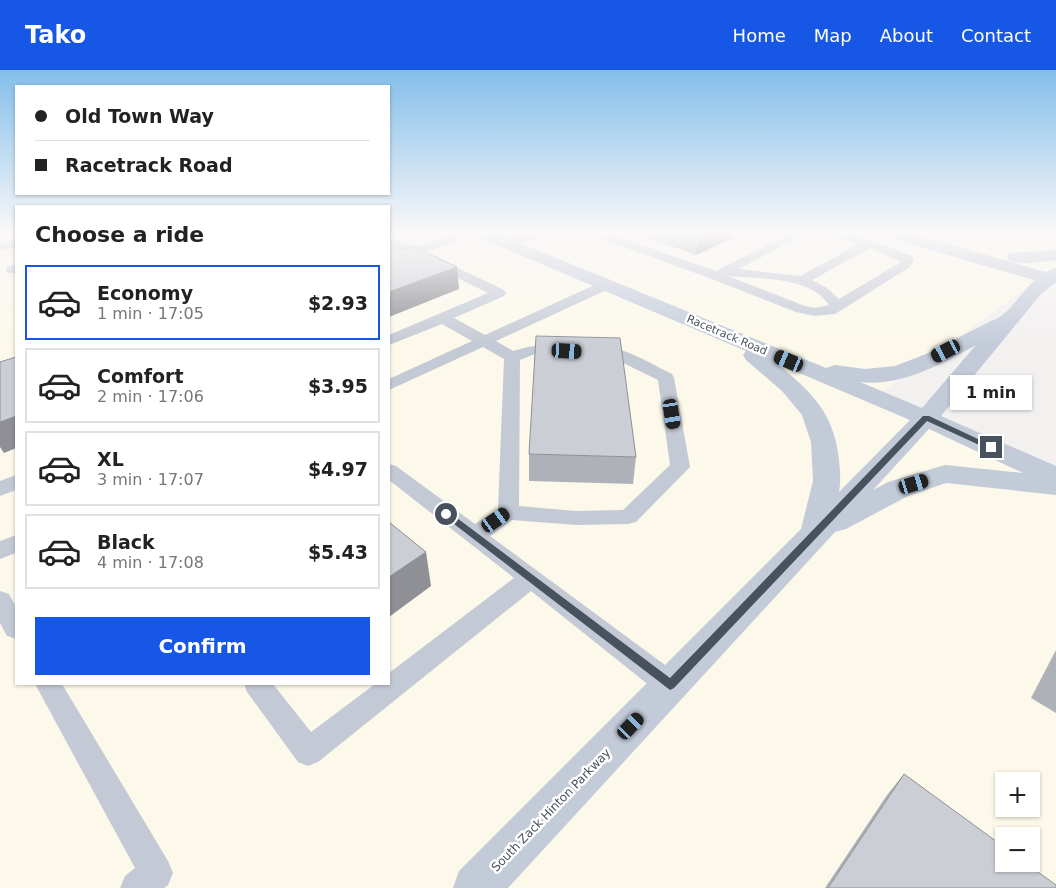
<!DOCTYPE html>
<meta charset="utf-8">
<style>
:root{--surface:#fff;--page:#f2f2f2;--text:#222;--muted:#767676;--line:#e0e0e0;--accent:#1757e6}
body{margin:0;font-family:"DejaVu Sans",sans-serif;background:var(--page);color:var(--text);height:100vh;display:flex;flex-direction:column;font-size:19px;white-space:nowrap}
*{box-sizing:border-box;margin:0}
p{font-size:16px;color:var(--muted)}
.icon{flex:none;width:28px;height:28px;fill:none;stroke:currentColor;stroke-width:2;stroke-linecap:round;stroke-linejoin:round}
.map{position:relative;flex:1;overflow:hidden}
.side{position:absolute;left:15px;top:135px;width:375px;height:480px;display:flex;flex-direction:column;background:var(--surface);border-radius:0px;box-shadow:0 1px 4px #0004}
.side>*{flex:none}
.top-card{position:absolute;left:15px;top:15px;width:375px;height:110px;border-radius:0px;box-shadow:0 1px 4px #0004;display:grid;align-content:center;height:110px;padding:0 20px;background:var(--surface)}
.tools{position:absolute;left:995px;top:702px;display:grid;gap:10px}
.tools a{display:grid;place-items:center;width:45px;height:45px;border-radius:0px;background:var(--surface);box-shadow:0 1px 4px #0004;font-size:25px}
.end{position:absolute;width:22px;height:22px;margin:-11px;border:6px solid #48515e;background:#fff;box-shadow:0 0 0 2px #fff}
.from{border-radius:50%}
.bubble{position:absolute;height:35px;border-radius:0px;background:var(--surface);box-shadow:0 1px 4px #0004;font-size:16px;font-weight:600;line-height:35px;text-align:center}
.car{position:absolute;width:15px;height:30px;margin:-15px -8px;border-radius:6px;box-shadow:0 0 4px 1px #0007;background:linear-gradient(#222 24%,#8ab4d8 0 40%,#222 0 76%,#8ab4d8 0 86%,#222 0)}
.top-card b{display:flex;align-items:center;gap:18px;height:48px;font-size:19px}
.top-card b+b{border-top:1px solid var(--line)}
.top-card i{width:12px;height:12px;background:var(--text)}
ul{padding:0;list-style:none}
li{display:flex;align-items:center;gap:15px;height:75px;margin:0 10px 8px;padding:0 10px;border:2px solid var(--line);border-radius:0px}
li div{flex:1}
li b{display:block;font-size:19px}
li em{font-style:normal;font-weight:600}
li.selected{border-color:var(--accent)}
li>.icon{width:45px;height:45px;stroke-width:1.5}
h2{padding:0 20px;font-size:22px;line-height:60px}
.action{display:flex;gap:10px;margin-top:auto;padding:10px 20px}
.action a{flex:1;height:58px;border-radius:0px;background:var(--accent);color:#fff;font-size:20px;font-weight:600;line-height:58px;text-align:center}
header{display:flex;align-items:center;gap:30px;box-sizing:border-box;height:70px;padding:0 25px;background:var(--accent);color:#fff}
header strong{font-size:24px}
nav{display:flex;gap:28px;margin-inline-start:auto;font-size:18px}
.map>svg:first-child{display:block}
.commercial{fill:#fcf9ea;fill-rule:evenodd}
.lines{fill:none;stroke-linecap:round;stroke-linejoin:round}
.lane{fill:#c4cad5;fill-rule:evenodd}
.street{fill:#c4cad5;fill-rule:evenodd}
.secondary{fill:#c3cbd9;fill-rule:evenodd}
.wall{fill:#afb1b8}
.shaded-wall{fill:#8f9096}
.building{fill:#ccced6;stroke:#8f9096}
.route{fill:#48515e}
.labels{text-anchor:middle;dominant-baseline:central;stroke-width:5;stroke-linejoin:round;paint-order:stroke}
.far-street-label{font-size:11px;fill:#48515e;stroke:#fff}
.street-label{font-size:12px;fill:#48515e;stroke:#fff}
</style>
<header>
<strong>Tako</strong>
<nav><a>Home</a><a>Map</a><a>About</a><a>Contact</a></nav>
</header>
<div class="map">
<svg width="1056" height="818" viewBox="0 0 1056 818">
<rect width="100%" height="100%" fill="#f3f0f0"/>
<path class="commercial" d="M 0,162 L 16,162 L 16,614 L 389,614 L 389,162 L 1056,162 L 1056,197 L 870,330 L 1056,411 L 1056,818 L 0,818 ZM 1004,711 L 1031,711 L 1031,739 L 1004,739 ZM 1004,766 L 1031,766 L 1031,794 L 1004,794 Z"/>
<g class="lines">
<g class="lane">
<path d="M 459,162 L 476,162 L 474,164 L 425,182 L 504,220 L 506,223 L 504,226 L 454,248 L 485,265 L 601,212 L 606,211 L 613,215 L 611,218 L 496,271 L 513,281 C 531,275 548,273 567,278 L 569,281 L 567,284 L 535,284 L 520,290 L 519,436 L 576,441 L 623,440 L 670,395 L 658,310 L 613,288 L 592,285 L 590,282 L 592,279 C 620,272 648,293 672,304 L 674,308 L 690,397 L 636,452 L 628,454 L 576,455 L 512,450 L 490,466 L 680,606 L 684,615 L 680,624 L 670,627 L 660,624 L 531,521 L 318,692 L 308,696 L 298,692 L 247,622 L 244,614 L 273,614 L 311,662 L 375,614 L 389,614 L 389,603 L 514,508 L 389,410 L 389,394 L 396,396 L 475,454 L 498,439 L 504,289 L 483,277 L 389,320 L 389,309 L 472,271 L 442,254 L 389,275 L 389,265 L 488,223 L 413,186 L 389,194 L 389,186 L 404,181 L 389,173 L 389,166 L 415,177 Z"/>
<path d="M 586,162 L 603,162 L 716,201 L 793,162 L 808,162 L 739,199 L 800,206 L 859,174 L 826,164 L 824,162 C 856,162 883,175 912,186 L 914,189 L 910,197 L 835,244 L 815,246 L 796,242 L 712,209 L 588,164 ZM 870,178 L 901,192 L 839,229 L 827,218 L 812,210 ZM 728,206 C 760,209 810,206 829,235 L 815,238 L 805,236 Z"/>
<path d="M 16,170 L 16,177 L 0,181 L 0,173 Z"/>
<path d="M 16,195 L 16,203 L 7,203 L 6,200 L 7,197 Z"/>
<path d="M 16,405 L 16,420 L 0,426 L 0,411 Z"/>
<path d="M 16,465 L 16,483 L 0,489 L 0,471 Z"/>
<path d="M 0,521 L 9,524 L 16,537 L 16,569 L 7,566 L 0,553 Z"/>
<path d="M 35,614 L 62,614 L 168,791 L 173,803 L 168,815 L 164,818 L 120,818 L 125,806 L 135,798 Z"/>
</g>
<g class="street">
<path d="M 526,162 L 549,162 L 547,165 L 507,179 L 501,177 L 499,174 L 501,171 Z"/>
<path d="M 888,162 L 906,162 L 1056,205 L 1056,213 L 1050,214 L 1044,213 L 897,170 Z"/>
</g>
<g class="secondary">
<path d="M 471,162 L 493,162 L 826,298 L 835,295 L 865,299 L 895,296 L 926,284 L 991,251 C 1014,245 1027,205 1056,198 L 1056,212 L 1041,224 L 941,346 L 1056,396 L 1056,425 L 946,413 L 908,426 L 846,459 L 835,462 L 508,818 L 453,818 L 459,801 L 801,459 L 813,411 L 811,372 L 802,345 L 782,321 L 746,290 L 743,285 L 746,281 L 473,165 ZM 976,275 L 922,338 L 860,312 C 900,317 942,294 976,275 ZM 778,294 L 910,350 L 839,422 C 841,411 840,401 839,390 C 834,343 813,324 778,294 ZM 929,359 L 1023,403 L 945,395 L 888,412 L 873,420 Z"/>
<path d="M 1056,180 L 1056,190 C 1040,192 1025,195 1009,191 L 1007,187 L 1009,183 Z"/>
</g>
</g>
<g class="wall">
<path d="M 650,162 L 746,162 L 696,185 L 649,168 Z"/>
<path d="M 529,384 L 636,387 L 633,414 L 529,411 Z"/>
<path d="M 1056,580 L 1056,643 L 1031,628 Z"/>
<path d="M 904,704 L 1056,818 L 825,818 L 887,725 Z"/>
</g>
<g class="shaded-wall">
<path d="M 704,162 L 746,162 L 696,185 L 699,164 Z"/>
<path d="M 457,197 L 459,219 L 389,247 L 389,222 Z"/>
<path d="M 16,346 L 16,378 L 4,383 L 0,377 L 0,352 Z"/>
<path d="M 426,482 L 431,516 L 389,547 L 389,507 Z"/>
</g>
<g class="building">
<path d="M 693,162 L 704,162 L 699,164 Z"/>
<path d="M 390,173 L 403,180 L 413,176 L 457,197 L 389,222 L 389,174 Z"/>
<path d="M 536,266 L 620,268 L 636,387 L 529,384 Z"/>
<path d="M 16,287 L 16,346 L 0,352 L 0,292 Z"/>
<path d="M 389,452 L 426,482 L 389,507 Z"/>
<path d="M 904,704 L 1004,777 L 1004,794 L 1027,794 L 1056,815 L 1056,818 L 828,818 Z"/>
</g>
<linearGradient id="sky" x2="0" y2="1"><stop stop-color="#83beea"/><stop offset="0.59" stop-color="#faf8f8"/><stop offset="1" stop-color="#faf8f8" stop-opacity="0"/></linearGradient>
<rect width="1056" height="276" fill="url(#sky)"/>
<path class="route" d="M 923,346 L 929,346 L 995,377 L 988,379 L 927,351 L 674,618 L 670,620 L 441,444 L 443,442 L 449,442 L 670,608 Z"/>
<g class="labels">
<g class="far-street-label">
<text transform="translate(727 265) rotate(23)">Racetrack Road</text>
</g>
<g class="street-label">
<text transform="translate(551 740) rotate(-46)">South Zack Hinton Parkway</text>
</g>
</g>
</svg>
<div class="tools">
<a>+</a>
<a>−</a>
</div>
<i class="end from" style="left:446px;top:444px"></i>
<i class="end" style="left:991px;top:377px"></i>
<div class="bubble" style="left:950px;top:305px;width:82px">1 min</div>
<i class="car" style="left:567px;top:281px;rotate:93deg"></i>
<i class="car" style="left:946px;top:281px;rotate:243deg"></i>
<i class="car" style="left:789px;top:291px;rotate:293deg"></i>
<i class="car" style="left:672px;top:344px;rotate:171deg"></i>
<i class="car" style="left:914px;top:414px;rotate:73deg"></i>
<i class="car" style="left:496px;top:450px;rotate:55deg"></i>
<i class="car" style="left:631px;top:656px;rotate:44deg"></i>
<div class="top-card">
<b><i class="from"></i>Old Town Way</b>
<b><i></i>Racetrack Road</b>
</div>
<section class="side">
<h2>Choose a ride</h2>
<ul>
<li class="selected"><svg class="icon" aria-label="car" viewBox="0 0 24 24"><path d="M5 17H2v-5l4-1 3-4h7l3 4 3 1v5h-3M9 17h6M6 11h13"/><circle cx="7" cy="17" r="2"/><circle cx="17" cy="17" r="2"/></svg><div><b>Economy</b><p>1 min · 17:05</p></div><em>$2.93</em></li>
<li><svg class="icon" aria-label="car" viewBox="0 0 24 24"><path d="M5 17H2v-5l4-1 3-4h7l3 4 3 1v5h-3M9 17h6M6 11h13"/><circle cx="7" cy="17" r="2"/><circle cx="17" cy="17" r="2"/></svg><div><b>Comfort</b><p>2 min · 17:06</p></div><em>$3.95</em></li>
<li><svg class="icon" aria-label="car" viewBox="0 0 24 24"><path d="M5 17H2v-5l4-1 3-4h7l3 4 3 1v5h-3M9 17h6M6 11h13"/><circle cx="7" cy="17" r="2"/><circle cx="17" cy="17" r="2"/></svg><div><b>XL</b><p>3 min · 17:07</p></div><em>$4.97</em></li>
<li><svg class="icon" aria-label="car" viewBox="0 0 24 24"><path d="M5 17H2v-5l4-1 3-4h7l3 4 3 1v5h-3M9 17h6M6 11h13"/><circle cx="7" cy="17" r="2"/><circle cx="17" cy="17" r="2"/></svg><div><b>Black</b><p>4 min · 17:08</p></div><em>$5.43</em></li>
</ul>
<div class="action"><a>Confirm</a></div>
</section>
</div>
